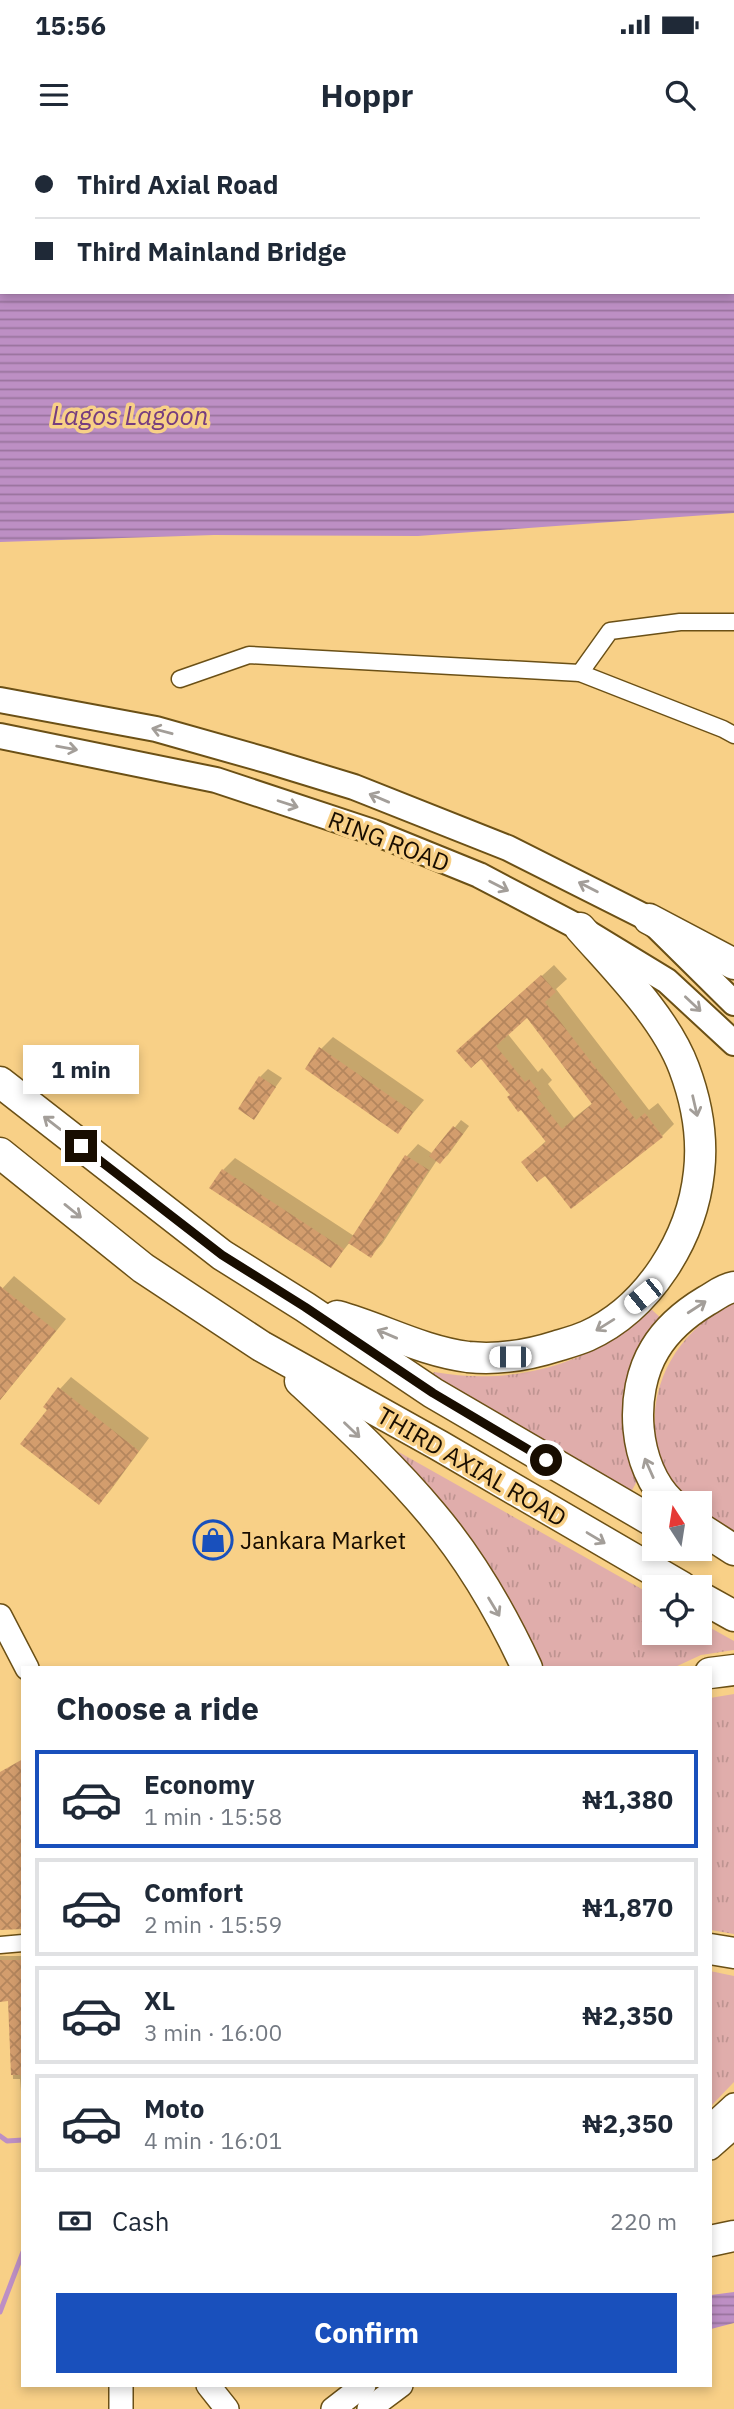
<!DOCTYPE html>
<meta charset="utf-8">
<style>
:root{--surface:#fff;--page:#f2f2f3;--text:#1f2937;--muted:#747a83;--line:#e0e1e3;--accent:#1950bc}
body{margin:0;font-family:"IBM Plex Sans",sans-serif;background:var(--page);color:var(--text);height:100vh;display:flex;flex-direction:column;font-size:26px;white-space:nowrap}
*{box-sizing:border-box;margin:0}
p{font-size:23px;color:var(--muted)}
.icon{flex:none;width:38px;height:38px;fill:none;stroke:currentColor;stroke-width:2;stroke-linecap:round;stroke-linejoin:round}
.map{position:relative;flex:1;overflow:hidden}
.details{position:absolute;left:21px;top:1526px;width:691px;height:721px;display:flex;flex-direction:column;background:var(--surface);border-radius:0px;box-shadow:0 4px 10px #0003}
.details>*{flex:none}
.hud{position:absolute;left:0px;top:0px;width:735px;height:154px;box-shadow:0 4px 10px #0003;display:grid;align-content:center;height:154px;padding:0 35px;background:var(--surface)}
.needle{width:46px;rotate:348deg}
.buttons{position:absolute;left:642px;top:1351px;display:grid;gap:14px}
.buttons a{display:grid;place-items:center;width:70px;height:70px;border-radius:0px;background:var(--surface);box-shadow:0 4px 10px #0003;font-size:35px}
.end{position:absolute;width:32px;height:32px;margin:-16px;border:9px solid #180d00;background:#fff;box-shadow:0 0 0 4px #fff}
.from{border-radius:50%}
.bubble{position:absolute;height:49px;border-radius:0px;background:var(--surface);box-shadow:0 4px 10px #0003;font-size:23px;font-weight:700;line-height:49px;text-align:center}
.car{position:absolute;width:21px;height:42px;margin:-21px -10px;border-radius:9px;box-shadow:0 0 5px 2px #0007;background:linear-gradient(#fff 24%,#345 0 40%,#fff 0 76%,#345 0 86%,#fff 0)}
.hud b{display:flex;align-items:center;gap:24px;height:66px;font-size:26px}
.hud b+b{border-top:2px solid var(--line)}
.hud i{width:18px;height:18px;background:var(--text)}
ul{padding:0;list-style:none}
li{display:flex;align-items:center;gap:21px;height:98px;margin:0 14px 10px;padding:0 21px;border:4px solid var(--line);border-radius:0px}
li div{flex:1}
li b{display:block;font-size:26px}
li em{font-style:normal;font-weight:700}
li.current{border-color:var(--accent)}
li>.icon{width:63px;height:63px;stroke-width:1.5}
h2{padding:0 35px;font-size:32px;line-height:84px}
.pay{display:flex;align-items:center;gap:18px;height:77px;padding:0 35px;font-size:26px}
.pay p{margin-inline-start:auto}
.cta{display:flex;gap:14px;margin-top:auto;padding:14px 35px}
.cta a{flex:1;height:80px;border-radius:0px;background:var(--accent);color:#fff;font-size:28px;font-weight:700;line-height:80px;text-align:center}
.status{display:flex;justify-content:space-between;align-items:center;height:49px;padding:0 35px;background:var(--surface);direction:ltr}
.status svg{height:19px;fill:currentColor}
header{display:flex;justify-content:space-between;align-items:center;height:91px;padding:0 35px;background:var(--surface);font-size:32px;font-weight:700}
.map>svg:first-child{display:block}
.grass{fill:url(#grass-tufts)}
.water{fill:url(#water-rules);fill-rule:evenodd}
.shadow{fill:#0003;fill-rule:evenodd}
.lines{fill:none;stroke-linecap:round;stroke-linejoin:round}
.stream{stroke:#bd8fc4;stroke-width:5}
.building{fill:url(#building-cross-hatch);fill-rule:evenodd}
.street-casing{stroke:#6b5016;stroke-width:19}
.secondary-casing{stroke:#6b5016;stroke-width:26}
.primary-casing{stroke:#6b5016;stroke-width:28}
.highway-casing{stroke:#6b5016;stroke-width:33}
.street{stroke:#fff;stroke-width:16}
.secondary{stroke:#fff;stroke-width:23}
.primary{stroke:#fff;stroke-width:24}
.highway{stroke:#fff;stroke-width:30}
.oneway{stroke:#a39e99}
.route{stroke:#180d00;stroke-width:9}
.labels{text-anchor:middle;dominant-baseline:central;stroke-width:7;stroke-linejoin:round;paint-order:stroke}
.street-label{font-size:24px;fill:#180d00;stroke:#f8d087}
.poi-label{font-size:24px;fill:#180d00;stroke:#f8d087;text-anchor:start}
.water-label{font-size:26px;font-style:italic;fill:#763d7f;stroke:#f8d087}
</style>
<div class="status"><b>15:56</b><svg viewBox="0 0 49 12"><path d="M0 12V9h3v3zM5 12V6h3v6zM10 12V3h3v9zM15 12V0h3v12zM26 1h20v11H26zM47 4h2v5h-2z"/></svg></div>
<header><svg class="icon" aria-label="menu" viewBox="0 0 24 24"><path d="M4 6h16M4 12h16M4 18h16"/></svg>Hoppr<svg class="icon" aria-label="search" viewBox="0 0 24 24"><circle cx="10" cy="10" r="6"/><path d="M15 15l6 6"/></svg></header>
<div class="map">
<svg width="734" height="2269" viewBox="0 0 734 2269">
<defs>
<pattern id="grass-tufts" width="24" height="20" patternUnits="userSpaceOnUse" patternTransform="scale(1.75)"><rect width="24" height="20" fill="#e0adab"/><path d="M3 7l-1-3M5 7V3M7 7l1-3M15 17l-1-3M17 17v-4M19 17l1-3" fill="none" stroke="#bf9491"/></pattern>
<pattern id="water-rules" width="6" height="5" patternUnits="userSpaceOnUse" patternTransform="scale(1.75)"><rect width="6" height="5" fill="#bd8fc4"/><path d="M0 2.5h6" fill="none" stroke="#99739d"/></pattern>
<pattern id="building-cross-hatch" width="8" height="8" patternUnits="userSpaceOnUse" patternTransform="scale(1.75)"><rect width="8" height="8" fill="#d39d6d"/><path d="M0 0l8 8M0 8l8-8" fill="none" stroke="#b4865d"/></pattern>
</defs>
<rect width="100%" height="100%" fill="#f8d087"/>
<g class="grass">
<path d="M 734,1163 L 734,1401 L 700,1376 L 700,1363 L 687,1363 C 627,1295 655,1200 734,1163 Z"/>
<path d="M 651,1169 L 662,1179 C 652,1198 639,1216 630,1236 C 615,1269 625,1308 637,1341 L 630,1354 L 430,1239 L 434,1232 C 514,1246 592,1225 651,1169 Z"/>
<path d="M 397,1311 L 654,1456 L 654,1493 L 700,1493 L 700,1482 L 734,1501 L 734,1510 L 701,1515 L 673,1528 L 542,1528 L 508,1459 L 455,1383 Z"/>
<path d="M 734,1554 L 734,1794 L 711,1790 L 710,1558 Z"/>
<path d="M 710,1831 L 734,1836 L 734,1942 L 711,1966 Z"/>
</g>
<g class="water">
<path d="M 0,0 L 734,0 L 734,373 L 418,396 L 214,395 L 0,402 ZM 2,2 L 733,2 L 733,152 L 2,152 Z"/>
<path d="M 734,2152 L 734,2183 L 711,2189 L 711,2155 Z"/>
</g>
<g class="shadow">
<path d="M 554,825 L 567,839 L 556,849 L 649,970 L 658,963 L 674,984 L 662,996 L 545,1033 L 523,1022 L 547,1000 L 471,900 ZM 527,876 L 594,962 L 574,978 L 548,944 L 552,940 L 542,928 L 538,932 L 507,893 Z"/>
<path d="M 333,897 L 424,960 L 398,991 L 321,909 Z"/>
<path d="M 268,929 L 282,938 L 254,977 L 260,937 Z"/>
<path d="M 461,980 L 469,986 L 448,1015 L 440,1022 L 437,1020 L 382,1104 L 371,1116 L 350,1102 L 331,1126 L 223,1030 L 235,1018 L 354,1096 L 407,1016 L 418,1004 L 433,1014 Z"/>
<path d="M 14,1136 L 66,1179 L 0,1260 L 0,1151 Z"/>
<path d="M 71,1237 L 149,1298 L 110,1351 L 99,1363 L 49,1269 L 60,1249 Z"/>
<path d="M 0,1816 L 23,1816 L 23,1976 L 20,1939 L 13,1939 L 10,1859 L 0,1860 Z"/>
</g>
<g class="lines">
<g class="stream">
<path d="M 0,1996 L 7,2001 L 23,2000"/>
<path d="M 0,2172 L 23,2112"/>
</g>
</g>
<g class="building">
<path d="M 541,835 L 556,852 L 545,862 L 636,980 L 645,973 L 663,997 L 571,1069 L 545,1036 L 537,1042 L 521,1022 L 546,1002 L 521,970 L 518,972 L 507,957 L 510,955 L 481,919 L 471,928 L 456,911 ZM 527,878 L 592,964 L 562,989 L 537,957 L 541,954 L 529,939 L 525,942 L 496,906 Z"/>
<path d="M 319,907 L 413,972 L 398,994 L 305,929 Z"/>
<path d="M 259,936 L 276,947 L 254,980 L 238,969 Z"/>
<path d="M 453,986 L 463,994 L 440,1024 L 429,1016 Z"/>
<path d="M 405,1015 L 429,1030 L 371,1118 L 348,1103 Z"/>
<path d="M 222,1029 L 344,1109 L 331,1128 L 209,1048 Z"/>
<path d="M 0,1146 L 56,1191 L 0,1260 Z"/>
<path d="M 58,1247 L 139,1311 L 99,1365 L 20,1304 L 47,1270 L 43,1267 Z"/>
<path d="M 23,1619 L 23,1789 L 0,1790 L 0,1632 Z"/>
<path d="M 0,1820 L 23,1820 L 23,1935 L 11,1935 L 8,1861 L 0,1862 Z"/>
</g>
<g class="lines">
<g class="street-casing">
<g id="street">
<path d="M 580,533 L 610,491 L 680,482 L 734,482"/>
<path d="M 180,539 L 249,515 L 580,533 L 723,589 L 734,595"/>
<path d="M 0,1805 L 23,1803"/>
</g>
</g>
<g class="secondary-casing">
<g id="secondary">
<path d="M 0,1476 L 27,1528"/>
<path d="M 710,1987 L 734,1965"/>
<path d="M 710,2008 L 734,1987"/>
<path d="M 208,2245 L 227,2269"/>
<path d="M 121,2269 L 121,2245"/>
<path d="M 333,2269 L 364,2245"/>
<path d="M 369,2269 L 401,2245"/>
</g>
</g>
<g class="primary-casing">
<g id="primary">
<path d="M 0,560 L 156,589 L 269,621 L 354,647 L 508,708 L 649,779 L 734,863"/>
<path d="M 0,596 L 216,640 L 373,692 L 479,735 L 580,788 L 667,841 L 734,903"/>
</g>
</g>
<g class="highway-casing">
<g id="highway">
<path d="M 649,779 L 734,824"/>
<path d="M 0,942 L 222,1115 L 305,1167 L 433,1253 L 654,1382"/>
<path d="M 0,1013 L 143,1128 L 261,1206 L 440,1306 L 682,1447"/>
<path d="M 337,1176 C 381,1188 421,1211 468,1217 C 498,1220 529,1215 557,1206 C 567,1203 578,1200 587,1196 C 649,1168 692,1098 699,1032 C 703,997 696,960 684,928 C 665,877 615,828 580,788"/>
<path d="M 300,1241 C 345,1283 392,1326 432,1374 C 470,1419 502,1474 527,1528"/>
<path d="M 671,1363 C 633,1327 628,1253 655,1209 C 667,1189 686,1173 706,1161 C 715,1156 723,1149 734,1147"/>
<path d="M 700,1388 L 734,1410"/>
<path d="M 700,1457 L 734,1476"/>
<path d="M 710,1533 L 734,1530"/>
<path d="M 710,1809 L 734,1813"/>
<path d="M 710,2101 L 734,2096"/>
</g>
</g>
<use href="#street" class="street"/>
<use href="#secondary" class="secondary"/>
<use href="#primary" class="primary"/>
<use href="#highway" class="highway"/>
</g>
<defs><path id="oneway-shaft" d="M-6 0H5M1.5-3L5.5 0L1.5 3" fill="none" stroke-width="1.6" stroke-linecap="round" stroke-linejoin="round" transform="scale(1.75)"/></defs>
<g class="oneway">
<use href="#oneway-shaft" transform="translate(162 591) rotate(-165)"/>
<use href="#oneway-shaft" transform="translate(67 608) rotate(10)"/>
<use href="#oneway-shaft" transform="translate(379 658) rotate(-157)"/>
<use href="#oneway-shaft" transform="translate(288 664) rotate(18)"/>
<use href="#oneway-shaft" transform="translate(499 746) rotate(27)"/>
<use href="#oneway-shaft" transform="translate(588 747) rotate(-153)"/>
<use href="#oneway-shaft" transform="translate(693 864) rotate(43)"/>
<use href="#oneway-shaft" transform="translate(695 966) rotate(77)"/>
<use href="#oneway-shaft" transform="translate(52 983) rotate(-142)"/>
<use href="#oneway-shaft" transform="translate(73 1071) rotate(39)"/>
<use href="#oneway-shaft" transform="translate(697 1167) rotate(-33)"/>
<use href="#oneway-shaft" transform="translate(605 1185) rotate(148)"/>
<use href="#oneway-shaft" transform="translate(387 1194) rotate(-157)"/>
<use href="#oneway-shaft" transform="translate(352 1290) rotate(44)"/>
<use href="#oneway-shaft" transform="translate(649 1328) rotate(-114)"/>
<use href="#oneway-shaft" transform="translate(596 1398) rotate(31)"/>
<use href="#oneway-shaft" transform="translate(494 1467) rotate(59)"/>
</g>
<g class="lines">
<path class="route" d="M 81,1006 L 222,1115 L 305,1167 L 433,1253 L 546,1320"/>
</g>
<defs>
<g id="shop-ring" transform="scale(2.0125)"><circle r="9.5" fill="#f8d087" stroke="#1950bc" stroke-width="1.5"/><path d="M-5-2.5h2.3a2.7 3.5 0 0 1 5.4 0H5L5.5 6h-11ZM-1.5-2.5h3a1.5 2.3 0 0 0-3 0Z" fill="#1950bc"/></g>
</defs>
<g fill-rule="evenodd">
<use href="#shop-ring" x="213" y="1400"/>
</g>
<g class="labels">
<g class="street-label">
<text transform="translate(389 701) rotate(21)">RING ROAD</text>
<text transform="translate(472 1326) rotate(30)">THIRD AXIAL ROAD</text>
</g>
<g class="poi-label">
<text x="240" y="1400">Jankara Market</text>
</g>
<g class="water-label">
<text x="130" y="275">Lagos Lagoon</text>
</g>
</g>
</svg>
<div class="buttons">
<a><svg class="needle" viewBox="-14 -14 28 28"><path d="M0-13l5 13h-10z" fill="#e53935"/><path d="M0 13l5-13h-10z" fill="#747a83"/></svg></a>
<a><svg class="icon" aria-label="locate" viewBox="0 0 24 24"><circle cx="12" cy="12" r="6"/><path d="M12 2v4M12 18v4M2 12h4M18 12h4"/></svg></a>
</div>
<i class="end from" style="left:546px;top:1320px"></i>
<i class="end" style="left:81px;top:1006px"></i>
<div class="bubble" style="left:23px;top:905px;width:116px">1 min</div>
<i class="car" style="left:643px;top:1156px;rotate:231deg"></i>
<i class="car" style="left:510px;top:1217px;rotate:270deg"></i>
<div class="hud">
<b><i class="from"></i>Third Axial Road</b>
<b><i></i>Third Mainland Bridge</b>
</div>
<section class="details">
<h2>Choose a ride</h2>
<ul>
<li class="current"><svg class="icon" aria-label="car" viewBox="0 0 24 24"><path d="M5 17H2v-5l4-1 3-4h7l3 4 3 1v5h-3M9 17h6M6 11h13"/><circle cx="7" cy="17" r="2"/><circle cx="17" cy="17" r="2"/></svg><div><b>Economy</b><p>1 min · 15:58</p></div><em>₦1,380</em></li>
<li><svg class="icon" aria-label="car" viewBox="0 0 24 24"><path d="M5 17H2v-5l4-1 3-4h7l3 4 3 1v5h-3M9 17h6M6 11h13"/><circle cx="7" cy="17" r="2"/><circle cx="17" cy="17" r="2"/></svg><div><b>Comfort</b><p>2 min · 15:59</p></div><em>₦1,870</em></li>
<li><svg class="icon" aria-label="car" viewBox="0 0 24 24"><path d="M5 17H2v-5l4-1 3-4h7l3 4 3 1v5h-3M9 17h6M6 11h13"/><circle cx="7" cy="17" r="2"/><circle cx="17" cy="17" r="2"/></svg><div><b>XL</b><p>3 min · 16:00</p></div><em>₦2,350</em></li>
<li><svg class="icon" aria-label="car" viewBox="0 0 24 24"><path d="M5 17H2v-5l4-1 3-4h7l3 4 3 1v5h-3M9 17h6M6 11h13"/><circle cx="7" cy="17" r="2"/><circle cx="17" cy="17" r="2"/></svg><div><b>Moto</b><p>4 min · 16:01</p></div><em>₦2,350</em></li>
</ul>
<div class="pay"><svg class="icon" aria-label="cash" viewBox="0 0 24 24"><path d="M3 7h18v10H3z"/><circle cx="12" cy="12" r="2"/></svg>Cash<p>220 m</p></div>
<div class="cta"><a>Confirm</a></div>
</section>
</div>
